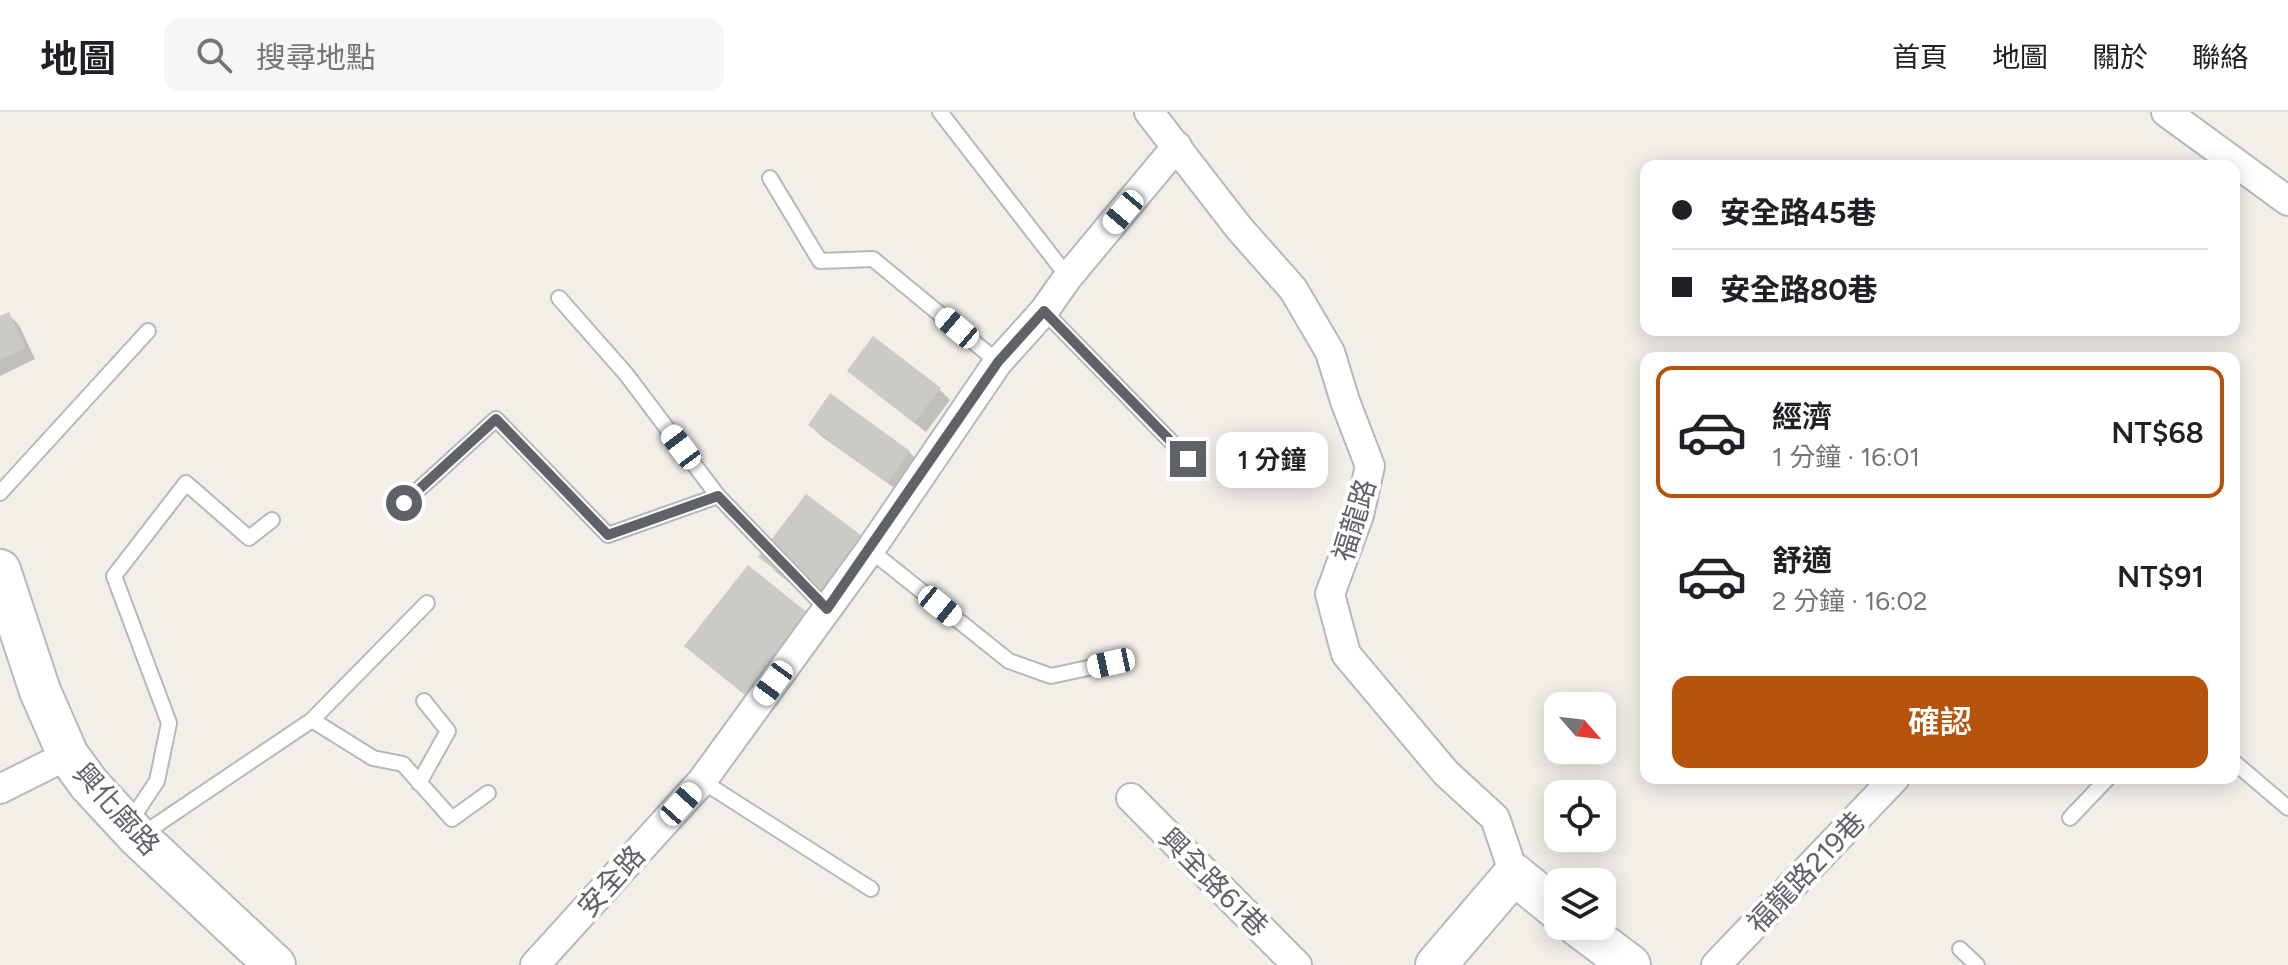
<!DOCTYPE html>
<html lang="zh-TW">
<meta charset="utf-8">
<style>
:root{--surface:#fff;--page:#f6f6f6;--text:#202124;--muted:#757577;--line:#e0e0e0;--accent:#b45309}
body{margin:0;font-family:Figtree,"Noto Sans TC",sans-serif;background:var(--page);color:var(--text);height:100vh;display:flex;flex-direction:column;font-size:30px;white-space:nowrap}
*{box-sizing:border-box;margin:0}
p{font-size:26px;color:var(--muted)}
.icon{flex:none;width:44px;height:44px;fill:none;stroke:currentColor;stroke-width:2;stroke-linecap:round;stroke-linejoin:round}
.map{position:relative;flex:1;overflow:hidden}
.panel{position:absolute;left:1640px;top:240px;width:600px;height:432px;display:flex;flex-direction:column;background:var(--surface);border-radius:16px;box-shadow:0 4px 20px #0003}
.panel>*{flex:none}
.guide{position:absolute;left:1640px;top:48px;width:600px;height:176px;border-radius:16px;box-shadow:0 4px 20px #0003;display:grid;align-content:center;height:176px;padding:0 32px;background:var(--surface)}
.needle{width:52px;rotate:118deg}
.controls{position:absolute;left:1544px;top:580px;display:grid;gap:16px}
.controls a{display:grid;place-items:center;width:72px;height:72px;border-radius:16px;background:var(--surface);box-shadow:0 4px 20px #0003;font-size:40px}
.end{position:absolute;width:36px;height:36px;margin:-18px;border:10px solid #5f6368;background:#fff;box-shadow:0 0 0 4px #fff}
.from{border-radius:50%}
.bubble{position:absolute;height:56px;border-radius:16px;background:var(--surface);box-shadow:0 4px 20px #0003;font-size:26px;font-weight:600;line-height:56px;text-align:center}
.car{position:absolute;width:24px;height:48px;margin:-24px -12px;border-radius:10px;box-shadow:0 0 6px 2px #0007;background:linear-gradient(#fff 24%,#345 0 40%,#fff 0 76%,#345 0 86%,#fff 0)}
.guide b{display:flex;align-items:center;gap:28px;height:76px;font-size:30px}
.guide b+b{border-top:2px solid var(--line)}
.guide i{width:20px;height:20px;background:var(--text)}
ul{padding:14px 0 0;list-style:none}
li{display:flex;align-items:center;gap:24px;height:132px;margin:0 16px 12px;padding:0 16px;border:4px solid transparent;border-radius:16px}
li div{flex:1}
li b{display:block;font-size:30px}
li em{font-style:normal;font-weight:600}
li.selected{border-color:var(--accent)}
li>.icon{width:72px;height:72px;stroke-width:1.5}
.cta{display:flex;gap:16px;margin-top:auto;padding:16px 32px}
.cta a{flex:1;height:92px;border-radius:16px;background:var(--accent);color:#fff;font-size:32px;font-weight:600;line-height:92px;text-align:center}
header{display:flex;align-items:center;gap:48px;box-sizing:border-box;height:112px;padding:0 40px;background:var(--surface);border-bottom:2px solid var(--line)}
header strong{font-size:38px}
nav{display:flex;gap:44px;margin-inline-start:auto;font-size:28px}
.search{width:560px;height:72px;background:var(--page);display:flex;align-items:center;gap:20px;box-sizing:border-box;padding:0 28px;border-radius:16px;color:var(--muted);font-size:30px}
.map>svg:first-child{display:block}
.shadow{fill:#0003}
.building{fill:#cccac5}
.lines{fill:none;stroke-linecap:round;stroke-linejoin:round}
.lane-casing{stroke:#b5b8bc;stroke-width:18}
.street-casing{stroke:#b5b8bc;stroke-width:32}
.secondary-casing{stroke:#b6babf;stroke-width:44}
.lane{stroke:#fff;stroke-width:14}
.street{stroke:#fff;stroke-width:28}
.secondary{stroke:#fff;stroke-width:40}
.route{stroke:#5f6368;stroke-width:10}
.labels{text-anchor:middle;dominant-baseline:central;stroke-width:8;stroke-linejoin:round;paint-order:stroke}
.street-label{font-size:28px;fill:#5f6368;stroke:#fff}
</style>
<header>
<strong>地圖</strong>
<div class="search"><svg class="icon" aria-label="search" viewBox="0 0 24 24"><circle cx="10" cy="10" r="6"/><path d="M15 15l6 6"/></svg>搜尋地點</div>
<nav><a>首頁</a><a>地圖</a><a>關於</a><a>聯絡</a></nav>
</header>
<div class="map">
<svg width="2288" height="853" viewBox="0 0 2288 853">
<rect width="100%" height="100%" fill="#f1efe8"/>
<g class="shadow">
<path d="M 8,202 L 19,213 L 35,247 L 0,264 L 0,206 Z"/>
<path d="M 849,259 L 939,277 L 950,288 L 926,320 Z"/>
<path d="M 831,284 L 909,340 L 920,351 L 900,380 L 821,324 L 810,313 Z"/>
<path d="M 860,426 L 877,442 L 830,502 L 777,461 L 761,444 Z"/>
<path d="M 807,503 L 762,597 L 687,534 Z"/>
</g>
<g class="building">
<path d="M 9,200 L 25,236 L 0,248 L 0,204 Z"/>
<path d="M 873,224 L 941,276 L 914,311 L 847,259 Z"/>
<path d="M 830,281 L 910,339 L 888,371 L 808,313 Z"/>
<path d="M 806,382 L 862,424 L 813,487 L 758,445 Z"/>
<path d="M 748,453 L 809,502 L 745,583 L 684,534 Z"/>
</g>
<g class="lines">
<g class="lane-casing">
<g id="lane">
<path d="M 940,0 L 1068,165"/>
<path d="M 770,66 L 820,149 L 873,147 L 998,250"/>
<path d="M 559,186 L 626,262 L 718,384 L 827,497"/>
<path d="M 1044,199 L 1188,347"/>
<path d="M 0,381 L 148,219"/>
<path d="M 404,391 L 496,307 L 608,423 L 718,384"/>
<path d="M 870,438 L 1009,549 L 1051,564 L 1111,551"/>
<path d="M 312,608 L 373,646 L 403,652 L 452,707 L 488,681"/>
<path d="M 2234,650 L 2288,696"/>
<path d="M 702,669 L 871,777"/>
<path d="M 419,671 L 448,619 L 424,589"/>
<path d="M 2070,706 L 2108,666"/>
<path d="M 129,711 L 157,669 L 169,611 L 114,464 L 186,371 L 249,426 L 272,408"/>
<path d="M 140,724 L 312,608 L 427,491"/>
<path d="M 1960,837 L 1977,853"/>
</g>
</g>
<g class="street-casing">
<g id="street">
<path d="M 1149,0 L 1239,116 L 1293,177 L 1330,240 L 1345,289 L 1370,354 L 1359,403 L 1330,482 L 1346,542 L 1446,661 L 1495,706 L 1514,762"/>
<path d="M 2166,0 L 2288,89"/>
<path d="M 0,677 L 68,643"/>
<path d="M 1131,686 L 1297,853"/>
<path d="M 535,853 L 702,669 L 870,438 L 998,250 L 1044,199 L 1068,165 L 1177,34"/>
<path d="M 1716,853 L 1895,666"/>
</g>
</g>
<g class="secondary-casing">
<g id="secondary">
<path d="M 0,458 L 40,579 L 68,643 L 89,672 L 138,725 L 275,853"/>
<path d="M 1578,814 L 1630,853"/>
<path d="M 1436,853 L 1514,762 L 1558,798"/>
</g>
</g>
<use href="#lane" class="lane"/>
<use href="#street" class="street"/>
<use href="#secondary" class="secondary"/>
</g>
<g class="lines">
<path class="route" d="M 404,391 L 496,307 L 608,423 L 718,384 L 827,497 L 998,250 L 1044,199 L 1188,347"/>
</g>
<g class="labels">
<g class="street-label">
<text transform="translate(1354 408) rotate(-73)">福龍路</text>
<text transform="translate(117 697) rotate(48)">興化廍路</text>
<text transform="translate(1806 760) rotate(-46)">福龍路219巷</text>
<text transform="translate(611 769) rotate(-48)">安全路</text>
<text transform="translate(1214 770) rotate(45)">興全路61巷</text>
</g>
</g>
</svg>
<div class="controls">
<a><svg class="needle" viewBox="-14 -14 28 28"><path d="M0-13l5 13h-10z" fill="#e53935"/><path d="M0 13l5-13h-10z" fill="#757577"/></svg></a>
<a><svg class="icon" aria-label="locate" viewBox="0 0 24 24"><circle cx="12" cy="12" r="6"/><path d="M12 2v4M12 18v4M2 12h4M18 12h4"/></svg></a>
<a><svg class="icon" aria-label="layers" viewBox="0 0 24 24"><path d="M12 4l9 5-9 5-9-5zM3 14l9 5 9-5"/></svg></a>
</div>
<i class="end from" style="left:404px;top:391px"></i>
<i class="end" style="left:1188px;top:347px"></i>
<div class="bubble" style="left:1216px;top:320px;width:112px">1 分鐘</div>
<i class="car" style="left:1123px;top:100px;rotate:220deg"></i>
<i class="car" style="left:957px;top:216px;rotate:310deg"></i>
<i class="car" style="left:681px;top:335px;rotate:323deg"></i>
<i class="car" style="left:940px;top:494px;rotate:129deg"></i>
<i class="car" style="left:1111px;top:551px;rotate:258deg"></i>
<i class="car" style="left:773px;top:571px;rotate:216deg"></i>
<i class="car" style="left:681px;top:692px;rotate:42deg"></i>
<div class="guide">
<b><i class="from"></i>安全路45巷</b>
<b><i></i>安全路80巷</b>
</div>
<section class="panel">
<ul>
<li class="selected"><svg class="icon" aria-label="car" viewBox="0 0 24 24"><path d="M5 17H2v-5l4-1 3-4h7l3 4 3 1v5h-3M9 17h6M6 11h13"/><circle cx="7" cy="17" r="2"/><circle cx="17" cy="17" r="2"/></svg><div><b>經濟</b><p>1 分鐘 · 16:01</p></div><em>NT$68</em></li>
<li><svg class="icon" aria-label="car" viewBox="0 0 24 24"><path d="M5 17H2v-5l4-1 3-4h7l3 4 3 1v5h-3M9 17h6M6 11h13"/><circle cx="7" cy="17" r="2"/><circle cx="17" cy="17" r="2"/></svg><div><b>舒適</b><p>2 分鐘 · 16:02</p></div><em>NT$91</em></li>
</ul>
<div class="cta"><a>確認</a></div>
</section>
</div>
